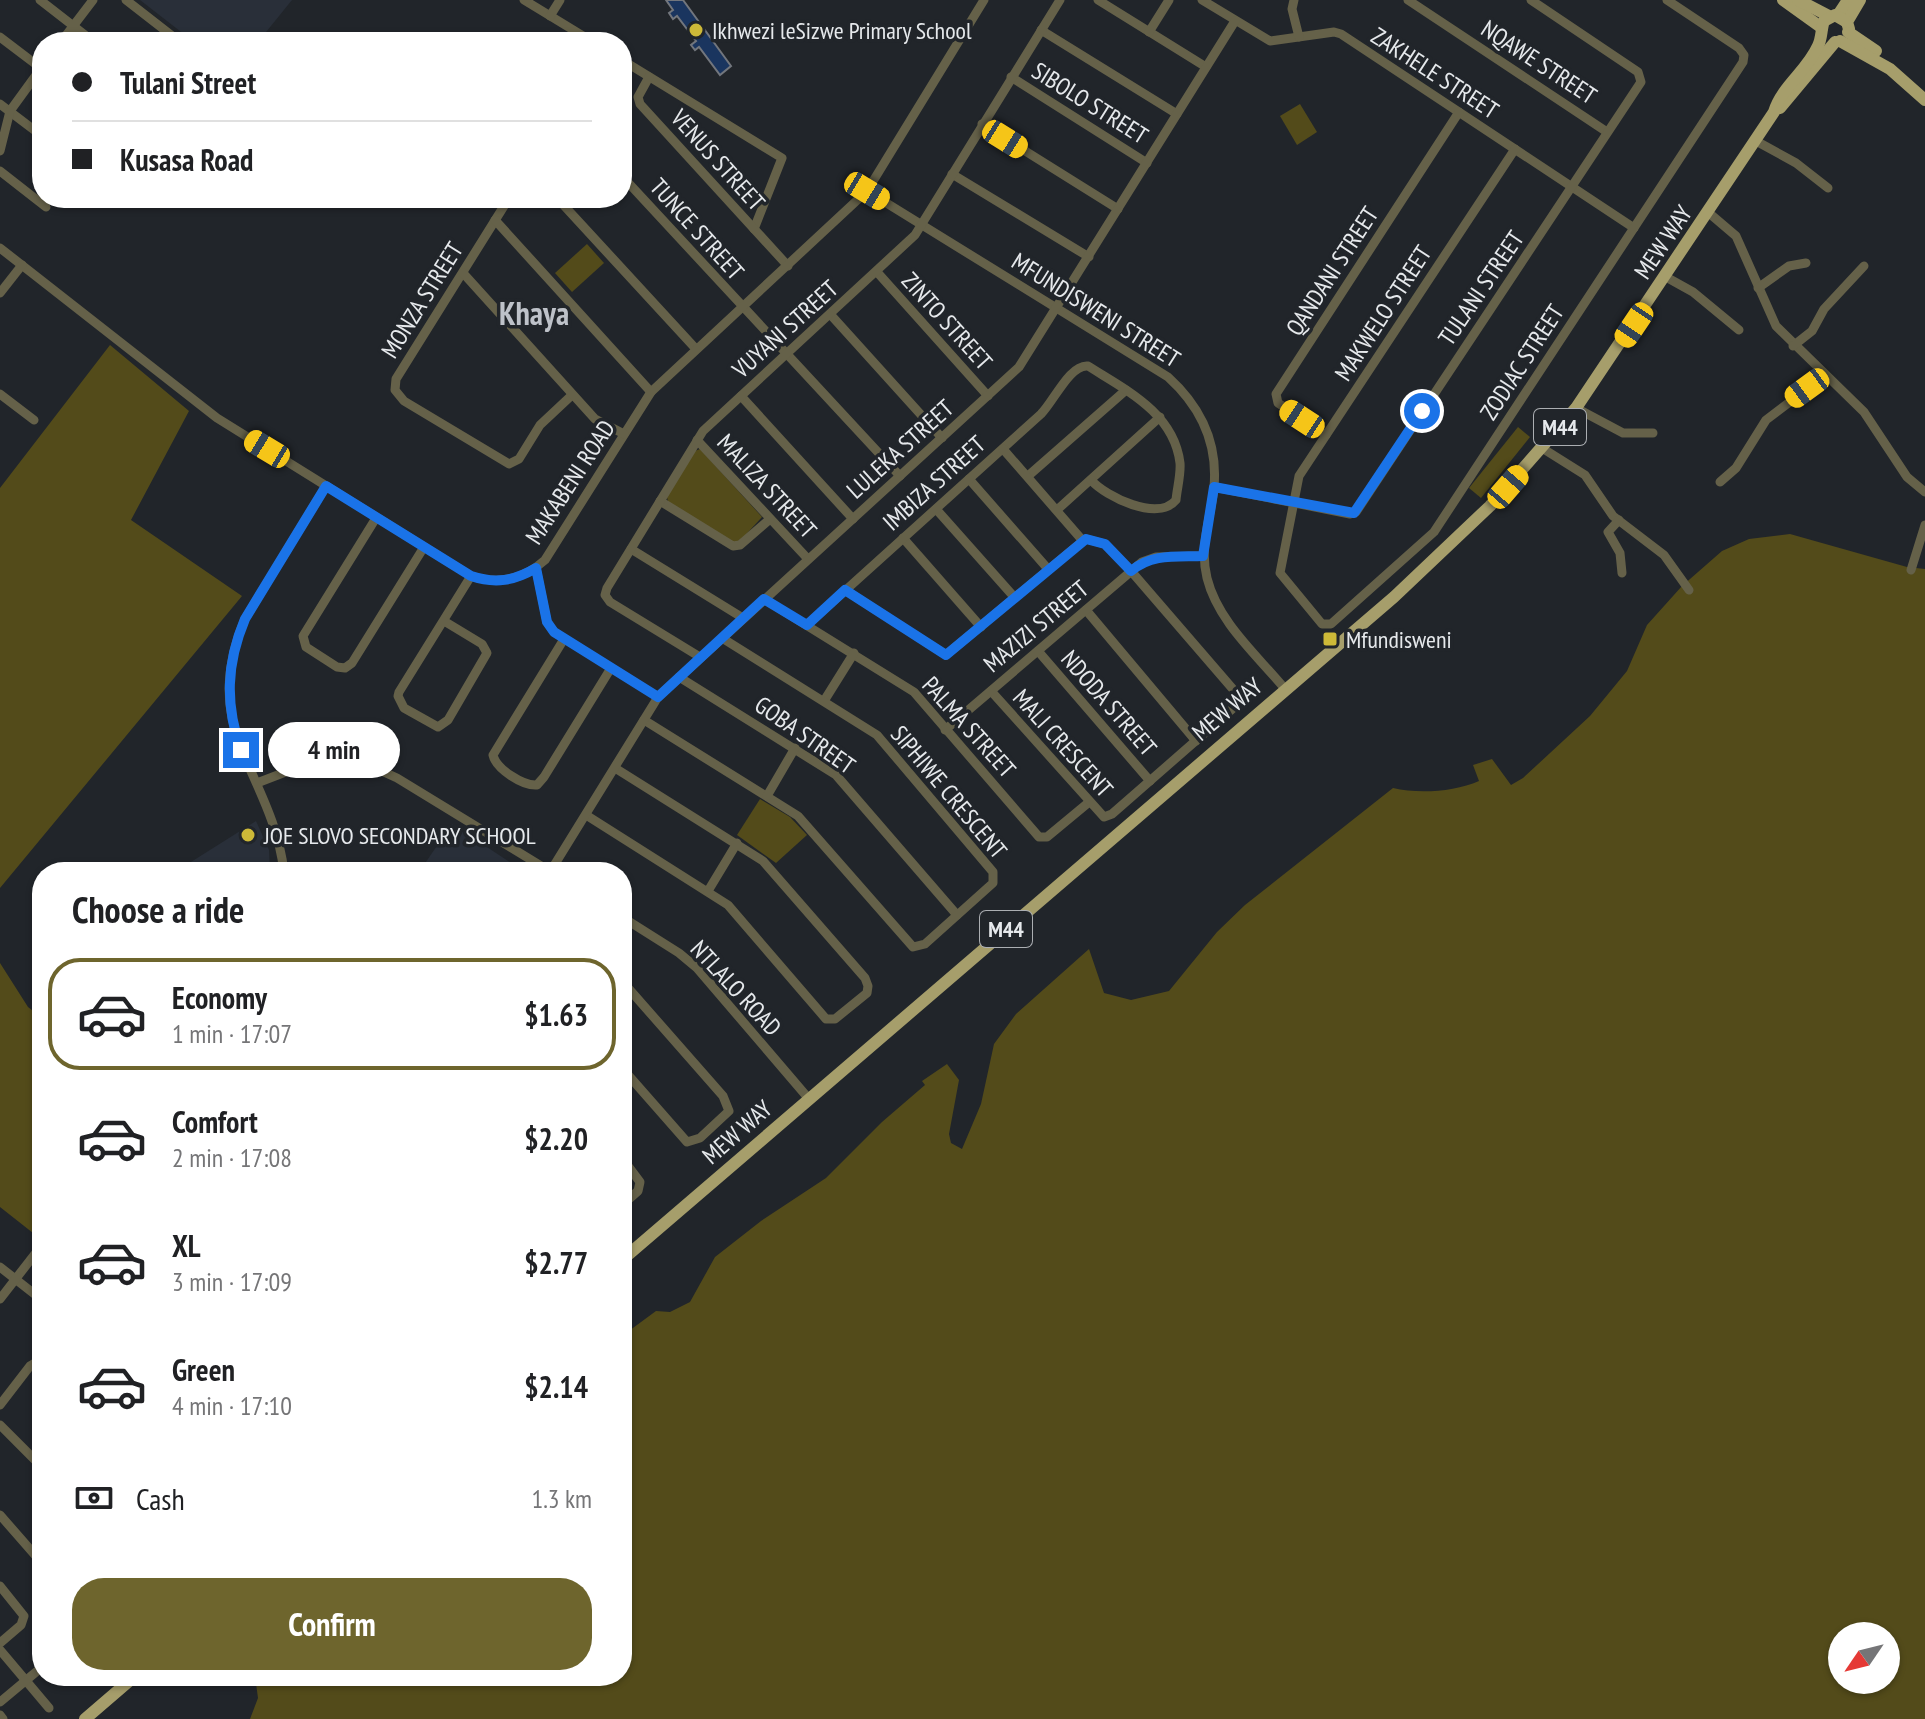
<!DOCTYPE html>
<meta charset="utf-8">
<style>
:root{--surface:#fff;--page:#f6f6f6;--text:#202124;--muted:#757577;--line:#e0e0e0;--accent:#6e652d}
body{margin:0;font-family:"PT Sans Narrow",sans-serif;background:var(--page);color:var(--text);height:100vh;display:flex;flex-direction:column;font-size:30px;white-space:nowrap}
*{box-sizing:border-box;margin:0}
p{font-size:26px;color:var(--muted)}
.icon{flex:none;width:44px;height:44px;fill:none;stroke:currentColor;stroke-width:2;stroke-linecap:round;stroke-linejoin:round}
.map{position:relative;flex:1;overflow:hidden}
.sheet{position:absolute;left:32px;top:862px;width:600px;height:824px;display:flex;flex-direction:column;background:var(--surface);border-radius:32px;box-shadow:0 2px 6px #0004}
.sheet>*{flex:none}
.top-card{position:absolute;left:32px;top:32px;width:600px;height:176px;border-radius:32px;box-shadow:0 2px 6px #0004;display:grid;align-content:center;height:176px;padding:0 40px;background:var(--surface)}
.needle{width:52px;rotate:235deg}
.controls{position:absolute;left:1828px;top:1622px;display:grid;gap:16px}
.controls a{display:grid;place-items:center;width:72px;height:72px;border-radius:50%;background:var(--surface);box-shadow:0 2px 6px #0004;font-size:40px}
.end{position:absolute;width:36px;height:36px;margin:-18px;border:10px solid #1a73e8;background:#fff;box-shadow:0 0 0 4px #fff}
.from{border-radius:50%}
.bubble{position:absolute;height:56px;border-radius:28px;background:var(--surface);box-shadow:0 2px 6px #0004;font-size:26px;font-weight:600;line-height:56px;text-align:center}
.car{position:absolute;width:24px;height:48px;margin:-24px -12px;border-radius:10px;box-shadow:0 0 6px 2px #0007;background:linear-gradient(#f5c518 24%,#345 0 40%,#f5c518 0 76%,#345 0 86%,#f5c518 0)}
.top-card b{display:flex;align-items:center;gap:28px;height:76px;font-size:30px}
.top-card b+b{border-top:2px solid var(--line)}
.top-card i{width:20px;height:20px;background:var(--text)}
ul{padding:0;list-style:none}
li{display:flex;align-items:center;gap:24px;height:112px;margin:0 16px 12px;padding:0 24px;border:4px solid transparent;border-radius:32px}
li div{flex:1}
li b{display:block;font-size:30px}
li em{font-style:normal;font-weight:600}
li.current{border-color:var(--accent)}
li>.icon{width:72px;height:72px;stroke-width:1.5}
h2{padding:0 40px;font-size:36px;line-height:96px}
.pay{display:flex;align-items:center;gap:20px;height:88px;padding:0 40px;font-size:30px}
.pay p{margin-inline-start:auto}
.button{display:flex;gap:16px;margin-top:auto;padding:16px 40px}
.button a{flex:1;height:92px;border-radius:32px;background:var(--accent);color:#fff;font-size:32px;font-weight:600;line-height:92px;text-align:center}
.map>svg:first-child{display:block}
.built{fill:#292f39}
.green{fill:#534b1a;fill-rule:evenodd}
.building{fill:#1a355f;stroke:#72767d;stroke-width:2}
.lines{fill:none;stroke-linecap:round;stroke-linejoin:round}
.minor{stroke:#656149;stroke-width:9}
.major{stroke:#a69e6b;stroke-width:12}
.route{stroke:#1a73e8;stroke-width:10}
.poi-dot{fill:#cdb938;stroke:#21252a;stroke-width:3}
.labels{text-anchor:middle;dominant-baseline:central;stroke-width:7;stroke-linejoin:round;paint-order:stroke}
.shield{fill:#21252a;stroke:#abaeb2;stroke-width:2}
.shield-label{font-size:22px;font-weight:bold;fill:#e6e9ec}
.poi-label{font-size:24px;fill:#e6e9ec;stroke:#21252a;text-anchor:start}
.street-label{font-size:24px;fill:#e6e9ec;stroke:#21252a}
.district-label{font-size:32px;font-weight:bold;fill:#bec2c9;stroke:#21252a}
</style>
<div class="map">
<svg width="1925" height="1719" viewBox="0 0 1925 1719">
<rect width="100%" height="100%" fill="#21252a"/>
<g class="built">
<path d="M 140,0 L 292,0 L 258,42 L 194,42 Z"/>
<path d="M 256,821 L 269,850 L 270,872 L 175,872 Z"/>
<path d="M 452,824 L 525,872 L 419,872 Z"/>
</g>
<g class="green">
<path d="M 1300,104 L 1317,132 L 1297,145 L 1280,116 Z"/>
<path d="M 587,244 L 604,263 L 572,292 L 555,273 Z"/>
<path d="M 110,345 L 189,411 L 131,520 L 242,596 L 0,888 L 0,488 Z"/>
<path d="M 1518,427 L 1530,437 L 1481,498 L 1469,488 Z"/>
<path d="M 700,449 L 762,517 L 740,541 L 734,543 L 668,502 L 667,497 L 695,451 Z"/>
<path d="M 1790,534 L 1907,567 L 1925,569 L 1925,1719 L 250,1719 L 258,1698 L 255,1676 L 622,1676 L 622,1336 L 656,1311 L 670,1312 L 690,1302 L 715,1257 L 761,1221 L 826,1178 L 882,1122 L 925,1085 L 922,1081 L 947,1064 L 959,1080 L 949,1134 L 951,1143 L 962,1149 L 981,1104 L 994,1044 L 1016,1014 L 1089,949 L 1104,993 L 1131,1000 L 1169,991 L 1217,932 L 1245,905 L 1393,788 C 1418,794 1454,792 1479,781 L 1473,765 L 1492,759 L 1511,785 L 1523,778 L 1590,716 L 1627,671 L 1647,625 L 1682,586 L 1722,551 L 1749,539 ZM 1842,1636 L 1886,1636 L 1886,1680 L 1842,1680 Z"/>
<path d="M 760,799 L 790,817 L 807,835 L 776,863 L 737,835 Z"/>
<path d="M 0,963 L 28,1007 L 42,1018 L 42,1222 L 33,1233 L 0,1207 Z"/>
</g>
<path class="building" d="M 666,0 L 683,0 L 731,66 L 720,75 L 699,47 L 695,50 L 691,45 L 696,41 L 677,16 L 673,19 L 669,13 L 673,10 Z"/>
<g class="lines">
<g class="minor">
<path d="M 40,0 L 94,42"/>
<path d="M 126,0 L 180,42"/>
<path d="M 524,0 L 593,42"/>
<path d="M 1098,0 L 1206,67"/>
<path d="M 1202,0 L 1270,41 L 1334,32 L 1341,34 L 1634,228"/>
<path d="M 1294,0 L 1292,9 L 1299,37"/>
<path d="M 1408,0 L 1607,132"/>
<path d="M 550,16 L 560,0"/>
<path d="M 1041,30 L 1177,114"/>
<path d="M 1149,32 L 1169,0"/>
<path d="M 0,37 L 42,69"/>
<path d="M 61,42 L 93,0"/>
<path d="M 622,60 L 782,158 L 754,229"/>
<path d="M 649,77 L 638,97 L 640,104 L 788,266"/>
<path d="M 1011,77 L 1147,163"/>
<path d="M 0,104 L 42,136"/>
<path d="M 982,124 L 1118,209"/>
<path d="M 1756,141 L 1796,163 L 1828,188"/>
<path d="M 1515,149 L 1299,476 L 1280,573 L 1322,624 L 1331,624 L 1434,532 L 1743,62 L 1744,55 L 1739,48 L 1667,0"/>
<path d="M 0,151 L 10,111 L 42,67"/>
<path d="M 0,171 L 46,207"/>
<path d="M 952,174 L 1089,257"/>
<path d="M 622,176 L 900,476"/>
<path d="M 867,191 L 1168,377 C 1200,406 1218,442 1214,487 C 1211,518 1199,546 1207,578 C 1218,622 1257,655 1285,689"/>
<path d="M 509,198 L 396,379 L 395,390 L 404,401 L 509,464 L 519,459 L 540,425 L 572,395"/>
<path d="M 557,198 L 696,349"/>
<path d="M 1709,213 L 1736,236 L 1776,326 L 1864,412 L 1907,477 L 1925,492"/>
<path d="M 495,220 L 651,392"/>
<path d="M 0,248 L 217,418 L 471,576 C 499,585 523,580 545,560 L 651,392 L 867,191 L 984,0"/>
<path d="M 877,272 L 988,396"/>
<path d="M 463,273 L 595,419 L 624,434"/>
<path d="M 1666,277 L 1693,292 L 1739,330"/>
<path d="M 1758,288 L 1789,266 L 1806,263"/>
<path d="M 0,293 L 22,265"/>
<path d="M 830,314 L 942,438"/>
<path d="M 1793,346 L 1812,331 L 1824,309 L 1864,266"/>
<path d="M 0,394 L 34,420"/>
<path d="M 741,396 L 853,519"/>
<path d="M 1576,408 L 1623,433 L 1653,433"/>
<path d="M 1326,435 L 1278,403 L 1276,394 L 1459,112"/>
<path d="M 697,440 L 808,559"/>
<path d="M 1542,448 L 1585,475 L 1613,516 L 1664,555 L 1689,590"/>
<path d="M 1028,476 L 1126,390"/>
<path d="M 969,479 L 1048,569"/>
<path d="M 1720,482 L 1736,468 L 1766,420 L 1824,376"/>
<path d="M 1214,487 L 1350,514 L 1356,512 L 1641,82 L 1638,72 L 1531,0"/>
<path d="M 660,501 L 733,546 L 740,545 L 770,519"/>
<path d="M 936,509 L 1015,598"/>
<path d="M 1058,509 L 1160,417"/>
<path d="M 376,518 L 303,636 L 306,647 L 337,667 L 345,668 L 352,663 L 424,547"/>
<path d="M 1619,520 L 1608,532 L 1620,553 L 1622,573"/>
<path d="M 903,538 L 981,627"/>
<path d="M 631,549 L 743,618"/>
<path d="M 536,568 L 547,622 L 554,632 L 658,697"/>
<path d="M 1911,570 L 1925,525"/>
<path d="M 845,590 L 946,655 L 1083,541"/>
<path d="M 764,599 L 914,692 L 1039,837 L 1047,837 L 1088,803"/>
<path d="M 1086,610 L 1196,741"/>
<path d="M 444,621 L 482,644 L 487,653 L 448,720 L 438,727 L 404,708 L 398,696 L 399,692 L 471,576"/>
<path d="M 807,625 L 1041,414 C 1054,401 1070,364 1088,366 C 1126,390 1174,413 1180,463 C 1181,474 1177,489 1176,500 C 1158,522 1106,497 1091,480"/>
<path d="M 564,639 L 493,755 C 496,769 523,786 537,785 L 544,777 L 611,668"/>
<path d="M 1038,651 L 1150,781"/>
<path d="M 700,657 L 610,602 L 605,595 L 607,588 L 703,431 L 915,235 L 1060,0"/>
<path d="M 679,677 L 836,775 L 957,915"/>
<path d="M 991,691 L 1104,817 L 1112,814 L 1239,703 L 1238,695 L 1131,571 L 1105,544 L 1086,539 L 1083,541 L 1003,449"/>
<path d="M 824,701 L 854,653"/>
<path d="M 644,720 L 798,816 L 913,947 L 925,944 L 993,883 L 993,872 L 877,735 L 722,638"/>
<path d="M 945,730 L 1142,562 L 1156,557 L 1203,556"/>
<path d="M 257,783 L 314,761 L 364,763 L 397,778 L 551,872"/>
<path d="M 767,796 L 795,748"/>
<path d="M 586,815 L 728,905 L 826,1019 L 835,1019 L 867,993 L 868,986 L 865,978 L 763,861 L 615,768"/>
<path d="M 284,872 C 272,771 197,732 245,619 L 326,486"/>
<path d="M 550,872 L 658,697 L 1019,367 L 1235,21"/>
<path d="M 708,891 L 737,843"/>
<path d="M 622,917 L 679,953 L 697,968 L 809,1099"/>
<path d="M 622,981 L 723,1096 L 729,1111 L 700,1138 L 687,1142 L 622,1068"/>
<path d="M 622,1158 L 640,1182 L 638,1191 L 622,1205"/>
<path d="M 0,1267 L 42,1300"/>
<path d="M 0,1299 L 42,1245"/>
<path d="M 0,1405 L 30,1366 L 42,1359"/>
<path d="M 0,1425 L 42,1467"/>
<path d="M 34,1457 L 42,1448"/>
<path d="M 0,1515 L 42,1563"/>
<path d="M 0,1586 L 24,1616 L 21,1625 L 0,1643"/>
<path d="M 0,1650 L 49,1708"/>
<path d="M 0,1702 L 42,1667"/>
<path d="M 0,1715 L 3,1719"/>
</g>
<g class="major">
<path d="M 1783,0 L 1822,28"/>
<path d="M 1798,0 L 1829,16"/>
<path d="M 1838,15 L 1848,0"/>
<path d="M 1849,29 L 1847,22 L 1860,0"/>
<path d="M 1848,32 L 1876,51"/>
<path d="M 1840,41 L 1890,69 L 1925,100"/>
<path d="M 1780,108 L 1835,42"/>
<path d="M 622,1260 L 1394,597 L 1490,506 L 1576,408 L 1774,112 C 1782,86 1807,71 1818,46 C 1822,38 1821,29 1824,21 L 1835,15 L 1847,22"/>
<path d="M 85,1719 L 135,1676"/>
</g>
</g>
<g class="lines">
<path class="route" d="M 241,750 C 225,705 226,664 245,619 L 326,486 L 471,576 C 495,584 514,581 536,568 L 547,622 L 554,632 L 658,697 L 764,599 L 807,625 L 845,590 L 946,655 L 1086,539 L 1105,544 L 1131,571 C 1152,553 1177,557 1203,556 L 1214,487 L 1354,513 L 1422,411"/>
</g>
<g class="poi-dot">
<circle cx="696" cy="30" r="8"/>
<rect x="1322" y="631" width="16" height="16" rx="4"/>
<circle cx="248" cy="835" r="8"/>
</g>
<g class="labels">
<g class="shield">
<rect x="1534" y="409" width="52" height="36" rx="6"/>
<rect x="980" y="911" width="52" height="36" rx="6"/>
</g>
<g class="shield-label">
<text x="1560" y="427">M44</text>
<text x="1006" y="929">M44</text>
</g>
<g class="poi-label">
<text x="712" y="30">Ikhwezi leSizwe Primary School</text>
<text x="1346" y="639">Mfundisweni</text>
<text x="264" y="835">JOE SLOVO SECONDARY SCHOOL</text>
</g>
<g class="street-label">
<text transform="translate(1539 62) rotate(33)">NQAWE STREET</text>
<text transform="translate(1435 73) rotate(33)">ZAKHELE STREET</text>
<text transform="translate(1090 103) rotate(32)">SIBOLO STREET</text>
<text transform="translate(718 160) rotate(48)">VENUS STREET</text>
<text transform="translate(697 229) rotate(48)">TUNCE STREET</text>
<text transform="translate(1663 242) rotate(-56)">MEW WAY</text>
<text transform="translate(1332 271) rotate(-57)">QANDANI STREET</text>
<text transform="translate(1481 288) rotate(-56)">TULANI STREET</text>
<text transform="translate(422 300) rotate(-58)">MONZA STREET</text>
<text transform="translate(1096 310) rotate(32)">MFUNDISWENI STREET</text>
<text transform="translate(1383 313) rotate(-57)">MAKWELO STREET</text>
<text transform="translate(947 321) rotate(48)">ZINTO STREET</text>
<text transform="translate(785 329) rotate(-42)">VUYANI STREET</text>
<text transform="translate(1522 362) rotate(-57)">ZODIAC STREET</text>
<text transform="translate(900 449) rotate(-42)">LULEKA STREET</text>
<text transform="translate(570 482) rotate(-57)">MAKABENI ROAD</text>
<text transform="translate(934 483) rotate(-42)">IMBIZA STREET</text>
<text transform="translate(767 486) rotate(47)">MALIZA STREET</text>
<text transform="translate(1036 626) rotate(-40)">MAZIZI STREET</text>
<text transform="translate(1109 703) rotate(49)">NDODA STREET</text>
<text transform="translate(1227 709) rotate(-40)">MEW WAY</text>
<text transform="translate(969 727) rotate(48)">PALMA STREET</text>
<text transform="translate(805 735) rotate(35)">GOBA STREET</text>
<text transform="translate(1063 743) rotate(48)">MALI CRESCENT</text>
<text transform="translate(949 792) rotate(50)">SIPHIWE CRESCENT</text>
<text transform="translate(736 988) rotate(47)">NTLALO ROAD</text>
<text transform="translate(737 1132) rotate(-41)">MEW WAY</text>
</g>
<g class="district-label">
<text x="534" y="313">Khaya</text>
</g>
</g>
</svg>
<div class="controls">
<a><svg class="needle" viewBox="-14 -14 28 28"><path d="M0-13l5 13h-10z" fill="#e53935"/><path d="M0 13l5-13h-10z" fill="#757577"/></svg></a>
</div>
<i class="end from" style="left:1422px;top:411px"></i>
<i class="end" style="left:241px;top:750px"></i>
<div class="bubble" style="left:268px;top:722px;width:132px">4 min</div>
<i class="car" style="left:1005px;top:139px;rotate:122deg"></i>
<i class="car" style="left:867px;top:191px;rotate:121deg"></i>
<i class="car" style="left:1634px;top:325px;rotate:214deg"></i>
<i class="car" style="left:1807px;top:388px;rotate:234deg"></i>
<i class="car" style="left:1302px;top:419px;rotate:303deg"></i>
<i class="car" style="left:267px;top:449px;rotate:301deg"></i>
<i class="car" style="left:1508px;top:487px;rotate:41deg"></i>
<div class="top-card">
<b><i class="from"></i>Tulani Street</b>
<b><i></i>Kusasa Road</b>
</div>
<section class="sheet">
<h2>Choose a ride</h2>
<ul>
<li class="current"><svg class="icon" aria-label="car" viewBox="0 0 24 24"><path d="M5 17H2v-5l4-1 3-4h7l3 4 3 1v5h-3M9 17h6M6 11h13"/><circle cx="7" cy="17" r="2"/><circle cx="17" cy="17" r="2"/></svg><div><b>Economy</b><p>1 min · 17:07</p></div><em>$1.63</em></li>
<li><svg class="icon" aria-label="car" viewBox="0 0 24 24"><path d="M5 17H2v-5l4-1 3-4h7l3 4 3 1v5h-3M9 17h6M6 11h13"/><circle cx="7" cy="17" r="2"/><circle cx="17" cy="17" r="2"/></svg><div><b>Comfort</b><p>2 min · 17:08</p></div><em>$2.20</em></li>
<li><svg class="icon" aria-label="car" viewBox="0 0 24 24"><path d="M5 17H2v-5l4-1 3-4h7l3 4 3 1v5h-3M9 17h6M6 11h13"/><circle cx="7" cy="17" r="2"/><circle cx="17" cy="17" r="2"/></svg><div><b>XL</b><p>3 min · 17:09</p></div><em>$2.77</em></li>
<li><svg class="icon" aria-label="car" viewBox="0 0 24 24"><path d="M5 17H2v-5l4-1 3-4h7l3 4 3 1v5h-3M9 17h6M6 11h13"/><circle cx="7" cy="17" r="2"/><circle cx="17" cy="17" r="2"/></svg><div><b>Green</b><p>4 min · 17:10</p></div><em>$2.14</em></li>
</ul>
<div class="pay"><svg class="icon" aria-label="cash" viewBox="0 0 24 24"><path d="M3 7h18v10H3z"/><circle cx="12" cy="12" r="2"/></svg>Cash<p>1.3 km</p></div>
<div class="button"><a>Confirm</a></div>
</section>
</div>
